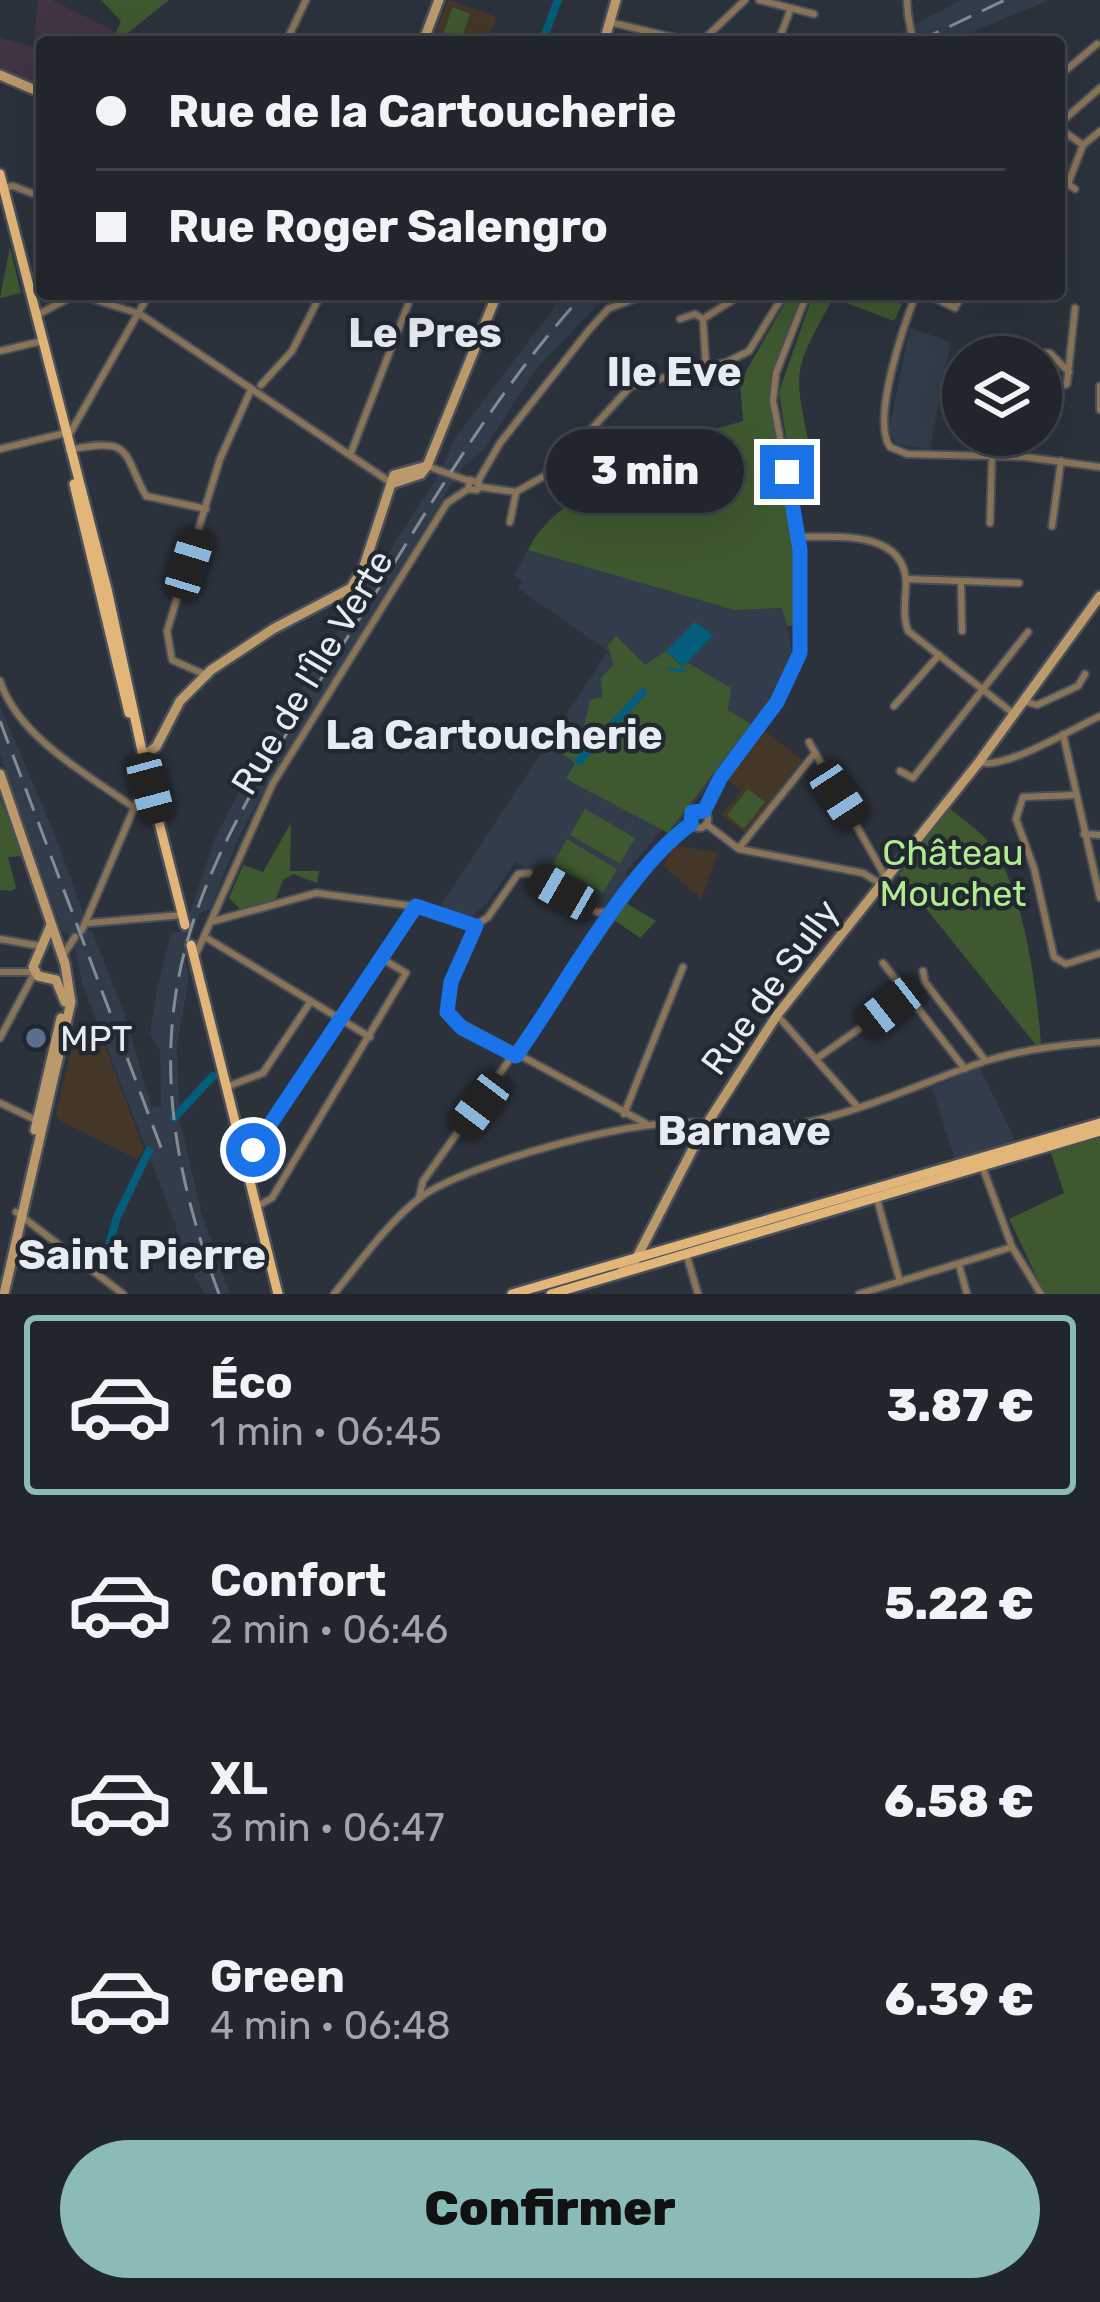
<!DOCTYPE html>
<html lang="fr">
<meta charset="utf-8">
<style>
:root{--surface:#21262d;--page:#2d3239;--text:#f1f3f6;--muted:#a2a5aa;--line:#3e4349;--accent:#8bbbb9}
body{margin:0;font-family:Rubik,sans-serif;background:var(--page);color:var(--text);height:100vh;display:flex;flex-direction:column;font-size:45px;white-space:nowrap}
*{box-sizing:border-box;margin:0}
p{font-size:39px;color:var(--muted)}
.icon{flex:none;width:66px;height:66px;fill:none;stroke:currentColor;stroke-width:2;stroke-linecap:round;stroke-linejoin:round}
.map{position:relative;height:1294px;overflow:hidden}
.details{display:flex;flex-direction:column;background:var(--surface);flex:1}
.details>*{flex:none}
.top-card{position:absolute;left:36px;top:36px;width:1029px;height:264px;border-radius:12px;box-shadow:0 12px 48px #0002,0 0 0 3px var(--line);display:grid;align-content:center;height:264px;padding:0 60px;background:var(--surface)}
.controls{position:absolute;left:942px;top:336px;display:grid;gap:24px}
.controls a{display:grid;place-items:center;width:120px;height:120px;border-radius:50%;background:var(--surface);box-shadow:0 12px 48px #0002,0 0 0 3px var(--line);font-size:60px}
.end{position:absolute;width:54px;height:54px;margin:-27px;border:15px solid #1a73e8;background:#fff;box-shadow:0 0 0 6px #fff}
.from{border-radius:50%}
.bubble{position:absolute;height:84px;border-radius:42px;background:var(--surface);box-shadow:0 12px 48px #0002,0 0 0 3px var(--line);font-size:39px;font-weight:800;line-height:84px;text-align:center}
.car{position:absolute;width:36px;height:72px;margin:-36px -18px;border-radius:15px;box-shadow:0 0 9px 3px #0007;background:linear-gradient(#222 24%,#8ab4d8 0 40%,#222 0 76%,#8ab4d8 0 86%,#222 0)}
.top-card b{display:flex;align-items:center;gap:42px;height:114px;font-size:45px}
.top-card b+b{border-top:3px solid var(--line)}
.top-card i{width:30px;height:30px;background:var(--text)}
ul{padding:21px 0 0;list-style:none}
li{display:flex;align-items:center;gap:36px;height:180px;margin:0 24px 18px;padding:0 36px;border:6px solid transparent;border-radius:12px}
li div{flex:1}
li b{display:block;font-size:45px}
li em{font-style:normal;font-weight:800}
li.selected{border-color:var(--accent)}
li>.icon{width:108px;height:108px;stroke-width:1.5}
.button{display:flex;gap:24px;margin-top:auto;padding:24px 60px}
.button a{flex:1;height:138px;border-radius:72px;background:var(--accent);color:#111;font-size:48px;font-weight:800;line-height:138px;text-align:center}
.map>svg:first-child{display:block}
.commercial{fill:#413443}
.built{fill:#323c4a}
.education{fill:#443728}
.green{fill:#3e582f}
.water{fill:#045d7b}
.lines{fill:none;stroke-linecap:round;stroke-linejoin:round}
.stream{stroke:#045d7b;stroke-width:3}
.canal{stroke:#045d7b;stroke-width:8}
.street-casing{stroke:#4a5059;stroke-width:10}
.secondary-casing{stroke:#4a5059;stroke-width:14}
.primary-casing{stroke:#4a5059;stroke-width:14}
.street{stroke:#8a7458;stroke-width:6}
.secondary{stroke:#bc996b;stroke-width:9}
.primary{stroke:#e2b679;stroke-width:9}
.rail{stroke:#858b93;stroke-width:3;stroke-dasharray:24 12;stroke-linecap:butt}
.street-bridge-casing{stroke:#4a5059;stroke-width:10;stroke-linecap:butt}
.street-bridge{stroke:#8a7458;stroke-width:6}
.route{stroke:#1a73e8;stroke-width:15}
.service-dot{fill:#5c6f8a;stroke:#222832;stroke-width:4.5}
.labels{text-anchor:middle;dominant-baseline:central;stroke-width:9;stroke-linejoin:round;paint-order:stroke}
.street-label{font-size:36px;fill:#e7ecf2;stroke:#222832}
.park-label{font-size:36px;fill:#b1ed8d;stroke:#222832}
.poi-label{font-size:36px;fill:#e7ecf2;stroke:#222832;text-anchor:start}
.quarter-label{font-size:42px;font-weight:bold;fill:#e7ecf2;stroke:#222832}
</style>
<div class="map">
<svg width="1100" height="1294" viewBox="0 0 1100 1294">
<rect width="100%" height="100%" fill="#2c323c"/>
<path class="commercial" d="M 38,0 L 52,0 L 124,36 L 117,42 L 42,42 L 42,88 L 0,67 L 0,37 L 33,47 Z"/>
<g class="built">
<path d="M 961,0 L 1049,0 L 948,42 L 881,42 Z"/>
<path d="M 564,294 L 608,294 L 536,369 L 485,448 L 461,469 L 270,779 L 237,841 L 210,909 L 200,913 L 193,933 L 185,958 L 189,978 L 177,1045 L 179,1117 L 202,1215 L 230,1294 L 205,1294 L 183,1258 L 175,1223 L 82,983 L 73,939 L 62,930 L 0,755 L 0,706 L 55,835 L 83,913 L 82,930 L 92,931 L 126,1018 L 151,1106 L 161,1108 L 160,1050 L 150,1035 L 156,994 L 171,933 L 184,931 L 215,838 L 257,757 L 441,471 L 453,441 Z"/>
<path d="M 910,328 L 951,342 L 930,449 L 896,444 L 889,429 Z"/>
<path d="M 528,550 L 734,610 L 783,608 L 793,655 L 758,721 L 677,826 L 668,822 L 625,873 L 630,879 L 604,907 L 597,908 L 515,862 L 487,903 L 468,919 L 455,917 L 442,908 L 443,902 L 608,651 L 518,588 L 523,581 L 514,575 Z"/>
<path d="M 980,1068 L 1016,1142 L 955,1160 L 932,1087 Z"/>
</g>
<g class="education">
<path d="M 448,0 L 497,17 L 487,42 L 432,42 Z"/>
<path d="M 765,731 L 802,760 L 746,834 L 721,815 L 741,791 L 726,778 Z"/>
<path d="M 673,845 L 718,853 L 701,899 L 664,866 Z"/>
<path d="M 100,1033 L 144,1150 L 137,1159 L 60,1121 L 56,1113 L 73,1042 Z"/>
</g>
<g class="green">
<path d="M 101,0 L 169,0 L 124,36 L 116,32 L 121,21 Z"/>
<path d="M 453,7 L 470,14 L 460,42 L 441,38 Z"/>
<path d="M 10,247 L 21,293 L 0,298 Z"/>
<path d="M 790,294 L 802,294 L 771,373 L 769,403 L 795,530 L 797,625 L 787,626 L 782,608 L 734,610 L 528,550 C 545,516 572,504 600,481 L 606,484 L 630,454 L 743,421 L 740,382 Z"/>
<path d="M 813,294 L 907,294 L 894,321 L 833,298 C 793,373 793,366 810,448 L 798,450 L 791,470 L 779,392 Z"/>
<path d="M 616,636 L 645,665 L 666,651 L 682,667 L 688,663 L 731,688 L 728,710 L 751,724 L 668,833 L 566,779 L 575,763 L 560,752 L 584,726 L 590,700 L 602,697 L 601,678 L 613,665 L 608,645 Z"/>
<path d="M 748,789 L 765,802 L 744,829 L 727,815 Z"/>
<path d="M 0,799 L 24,856 L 8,857 L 16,888 L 11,891 L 0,890 Z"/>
<path d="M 949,808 C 961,818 975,827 985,838 C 1023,878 1037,990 1041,1044 L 1036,1045 L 899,875 Z"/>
<path d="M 585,809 L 635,838 L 620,864 L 570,835 Z"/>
<path d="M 291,823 L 290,871 L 319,871 L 317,883 L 293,874 L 283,880 L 276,899 L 240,909 L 229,898 L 243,865 L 263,872 Z"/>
<path d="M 567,839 L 617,869 L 603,893 L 553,864 Z"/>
<path d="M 626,903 L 656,921 L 640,938 L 614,920 Z"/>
<path d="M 1100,1136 L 1100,1294 L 1045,1294 L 1009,1219 L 1064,1193 L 1050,1150 Z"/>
</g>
<path class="water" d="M 695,622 L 713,635 L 683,667 L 666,651 Z"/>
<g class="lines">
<path class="stream" d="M 669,669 L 685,671"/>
<g class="canal">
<path d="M 542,42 L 558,0"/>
<path d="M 579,761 L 643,692"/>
<path d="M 174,1118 L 213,1076"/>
<path d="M 102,1269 L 117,1217 L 149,1151"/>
</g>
<g class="street-casing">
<g id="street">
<path d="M 759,0 L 814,14"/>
<path d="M 907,0 L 908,15"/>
<path d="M 609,22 L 693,42"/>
<path d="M 286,42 L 306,0"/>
<path d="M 701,42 L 745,0"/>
<path d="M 778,42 L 791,8"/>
<path d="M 1059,76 L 1097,44"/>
<path d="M 1059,124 L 1100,88"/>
<path d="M 1059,128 L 1083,145"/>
<path d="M 1059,178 L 1075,189"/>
<path d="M 1068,184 L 1083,145 L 1100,131"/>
<path d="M 3,188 L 13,186 L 42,197"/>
<path d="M 916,294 C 904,325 871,419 890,447 L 907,454 L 1025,457 L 1100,467"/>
<path d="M 927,294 L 955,308 L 962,294"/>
<path d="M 35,316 L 77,294 L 140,314 L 390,482"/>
<path d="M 680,319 L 695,314 L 703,319"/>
<path d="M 0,351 L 42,341"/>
<path d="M 1041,353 L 1050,353 L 1069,372"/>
<path d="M 706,367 L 703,319 L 742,294"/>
<path d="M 261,385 L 292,351 L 321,294"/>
<path d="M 1100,386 L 1100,410"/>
<path d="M 1041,393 L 1067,384 L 1075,308"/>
<path d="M 69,435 L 149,294"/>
<path d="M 0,449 L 65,433"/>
<path d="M 69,450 C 134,436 122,453 146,496 L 206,509"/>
<path d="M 350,455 L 412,294"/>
<path d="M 1003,456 L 1007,435"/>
<path d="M 427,466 L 469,481"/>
<path d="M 478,481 L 500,443 L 589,330 L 608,309 L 646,294"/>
<path d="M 480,487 L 516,492 L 553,471 L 631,386 L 727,362 L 749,351 L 784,294"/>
<path d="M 510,522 L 516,492"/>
<path d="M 990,523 L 992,456"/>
<path d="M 1052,526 L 1061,461"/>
<path d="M 800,537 C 836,537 904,530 906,582 C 906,598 902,615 908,631 L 1014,714"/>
<path d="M 906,579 L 1019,583"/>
<path d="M 961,581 L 962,631"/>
<path d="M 204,674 L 172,660 L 167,631 L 220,459 L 250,392"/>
<path d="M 0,681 C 19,738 88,775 135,808"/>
<path d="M 1024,701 L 1037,705 L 1078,686 L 1085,674"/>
<path d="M 894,706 L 939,655"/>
<path d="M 1063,734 L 1100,898"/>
<path d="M 809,742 L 885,876"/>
<path d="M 979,762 C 1003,771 1074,728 1100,716"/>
<path d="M 900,771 L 913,778 L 1028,632"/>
<path d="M 1076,795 L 1023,797 L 1016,819 L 1034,868 L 1054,957 L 1066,964 L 1100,953"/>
<circle cx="699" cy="819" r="9"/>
<path d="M 704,811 L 721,777 L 777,702 L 800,653 L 799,537 L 773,401 L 776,373 L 807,294"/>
<path d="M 706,824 L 739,849 L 863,873 L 879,883"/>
<path d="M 1084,834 L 1100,835"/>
<path d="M 739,848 L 815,753"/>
<path d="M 214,921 L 316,893 L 428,908 L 475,926 L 488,917 L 518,874 L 529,873 L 597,912 L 607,912 L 630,891"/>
<path d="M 89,923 L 182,915"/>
<path d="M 475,926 L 450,982 L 449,1017 L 645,1123"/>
<path d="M 82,930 L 140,794 L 150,788"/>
<path d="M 205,937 L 370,1037"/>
<path d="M 0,939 L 40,946"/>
<path d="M 64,954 L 75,937"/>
<path d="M 196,954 L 273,783 L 447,503 L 468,489 L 477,490 L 479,483 L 470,480 L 468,489"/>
<path d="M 883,963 L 965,1069"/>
<path d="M 923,971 L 925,982 L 985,1060"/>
<path d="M 0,972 L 35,972"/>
<path d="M 777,1015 L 856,1105"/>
<path d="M 0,1038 L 35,972"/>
<path d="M 816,1059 L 890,1007"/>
<path d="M 226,1087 L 263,1073 L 309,1004"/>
<path d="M 0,1103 L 40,1122"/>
<path d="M 624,1114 L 683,967"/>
<path d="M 709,1121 C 786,1152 914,1083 989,1060 C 1025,1049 1062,1045 1100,1042"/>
<path d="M 243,1152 L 253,1150 L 415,907"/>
<path d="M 981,1163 L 1012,1247 L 1041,1294"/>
<path d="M 419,1198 L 423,1181 L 630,891 L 670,840 L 691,824"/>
<path d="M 877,1199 L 900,1282"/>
<path d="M 256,1207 L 272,1198 L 406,973 L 381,958"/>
<path d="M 16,1212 L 123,1294"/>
<path d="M 686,1253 L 698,1294"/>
<path d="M 959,1265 L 967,1294"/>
<path d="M 334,1294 C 360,1262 389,1221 421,1197 C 467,1163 653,1112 707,1124"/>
<path d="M 859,1294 L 1012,1247"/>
</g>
</g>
<g class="secondary-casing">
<g id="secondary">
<path d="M 423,42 L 439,0"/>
<path d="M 604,42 L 616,0"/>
<path d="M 0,75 L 42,93"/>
<path d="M 394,483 L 421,474 L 427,466 L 497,294"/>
<path d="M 141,757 L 156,747 L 180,701 L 211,670 L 273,629 L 351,588 L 364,566 L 394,475 L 427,466"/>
<path d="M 0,774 L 65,964 L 71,1002 L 4,1294"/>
<path d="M 51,925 L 33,967 L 38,976 L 56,980"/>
<path d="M 56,980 L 65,1002"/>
<path d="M 35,1130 L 61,1018"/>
<path d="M 622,1271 L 634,1263 L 701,1133 L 777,1015 L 979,762 L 1100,596"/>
</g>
</g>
<g class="primary-casing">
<g id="primary">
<path d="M 0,174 L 107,589 L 150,788"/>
<path d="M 74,484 L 129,713"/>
<path d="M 150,787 L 185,925"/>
<path d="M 191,945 L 278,1294"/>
<path d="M 512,1294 L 1100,1123"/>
<path d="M 551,1294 L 1100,1131"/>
</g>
</g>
<use href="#street" class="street"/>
<use href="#secondary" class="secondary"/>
<use href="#primary" class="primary"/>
<g class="rail">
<path d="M 917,42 L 1005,0"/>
<path d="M 0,721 L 165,1158"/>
<path d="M 219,1294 C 102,982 214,850 375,594 C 440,490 501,384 584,294"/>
</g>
<g class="street-bridge-casing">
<path id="street-bridge" d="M 908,15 L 913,42"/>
</g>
<use href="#street-bridge" class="street-bridge"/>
</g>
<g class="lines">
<path class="route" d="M 253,1150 L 416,906 L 476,926 L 451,982 L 447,1012 L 462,1028 L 516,1056 C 563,990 627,869 691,824 L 692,812 L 704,811 L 721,777 L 777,702 L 800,653 L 800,550 L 787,472"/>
</g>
<circle class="service-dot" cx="36" cy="1038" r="12"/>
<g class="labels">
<g class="street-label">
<text transform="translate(312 672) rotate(-59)">Rue de l'Île Verte</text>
<text transform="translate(770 987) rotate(-54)">Rue de Sully</text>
</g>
<g class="park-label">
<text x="953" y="852">Château<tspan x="953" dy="41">Mouchet</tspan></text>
</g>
<g class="poi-label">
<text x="60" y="1038">MPT</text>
</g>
<g class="quarter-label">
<text x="425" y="333">Le Pres</text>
<text x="674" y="372">Ile Eve</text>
<text x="494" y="735">La Cartoucherie</text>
<text x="744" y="1131">Barnave</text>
<text x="142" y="1255">Saint Pierre</text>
</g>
</g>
</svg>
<div class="controls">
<a><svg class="icon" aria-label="layers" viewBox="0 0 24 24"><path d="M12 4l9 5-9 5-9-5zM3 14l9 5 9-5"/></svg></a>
</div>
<i class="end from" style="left:253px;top:1150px"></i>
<i class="end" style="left:787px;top:472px"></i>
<div class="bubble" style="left:546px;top:429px;width:198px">3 min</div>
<i class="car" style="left:189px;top:564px;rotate:17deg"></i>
<i class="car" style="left:150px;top:788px;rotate:165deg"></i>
<i class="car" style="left:838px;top:795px;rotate:147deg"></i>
<i class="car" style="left:563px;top:892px;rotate:300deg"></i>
<i class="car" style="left:890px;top:1007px;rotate:232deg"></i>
<i class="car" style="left:480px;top:1105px;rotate:217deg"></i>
<div class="top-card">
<b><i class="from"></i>Rue de la Cartoucherie</b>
<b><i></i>Rue Roger Salengro</b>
</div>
</div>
<section class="details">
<ul>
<li class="selected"><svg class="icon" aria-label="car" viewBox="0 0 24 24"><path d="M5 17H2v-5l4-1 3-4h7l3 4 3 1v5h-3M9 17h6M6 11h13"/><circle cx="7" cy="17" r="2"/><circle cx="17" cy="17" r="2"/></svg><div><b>Éco</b><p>1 min · 06:45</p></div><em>3.87 €</em></li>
<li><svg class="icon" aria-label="car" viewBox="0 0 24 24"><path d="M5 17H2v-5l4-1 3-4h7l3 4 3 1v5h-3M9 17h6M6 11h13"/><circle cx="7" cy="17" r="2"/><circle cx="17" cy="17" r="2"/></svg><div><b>Confort</b><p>2 min · 06:46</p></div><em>5.22 €</em></li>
<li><svg class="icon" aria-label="car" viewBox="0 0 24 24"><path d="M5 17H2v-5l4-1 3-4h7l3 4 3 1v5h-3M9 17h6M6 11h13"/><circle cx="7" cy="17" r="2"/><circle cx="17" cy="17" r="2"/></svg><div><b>XL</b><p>3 min · 06:47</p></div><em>6.58 €</em></li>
<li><svg class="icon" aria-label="car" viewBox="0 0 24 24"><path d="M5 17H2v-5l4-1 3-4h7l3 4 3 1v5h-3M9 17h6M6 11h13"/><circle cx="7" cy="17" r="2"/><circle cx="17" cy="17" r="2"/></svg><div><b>Green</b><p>4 min · 06:48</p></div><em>6.39 €</em></li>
</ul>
<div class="button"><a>Confirmer</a></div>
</section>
